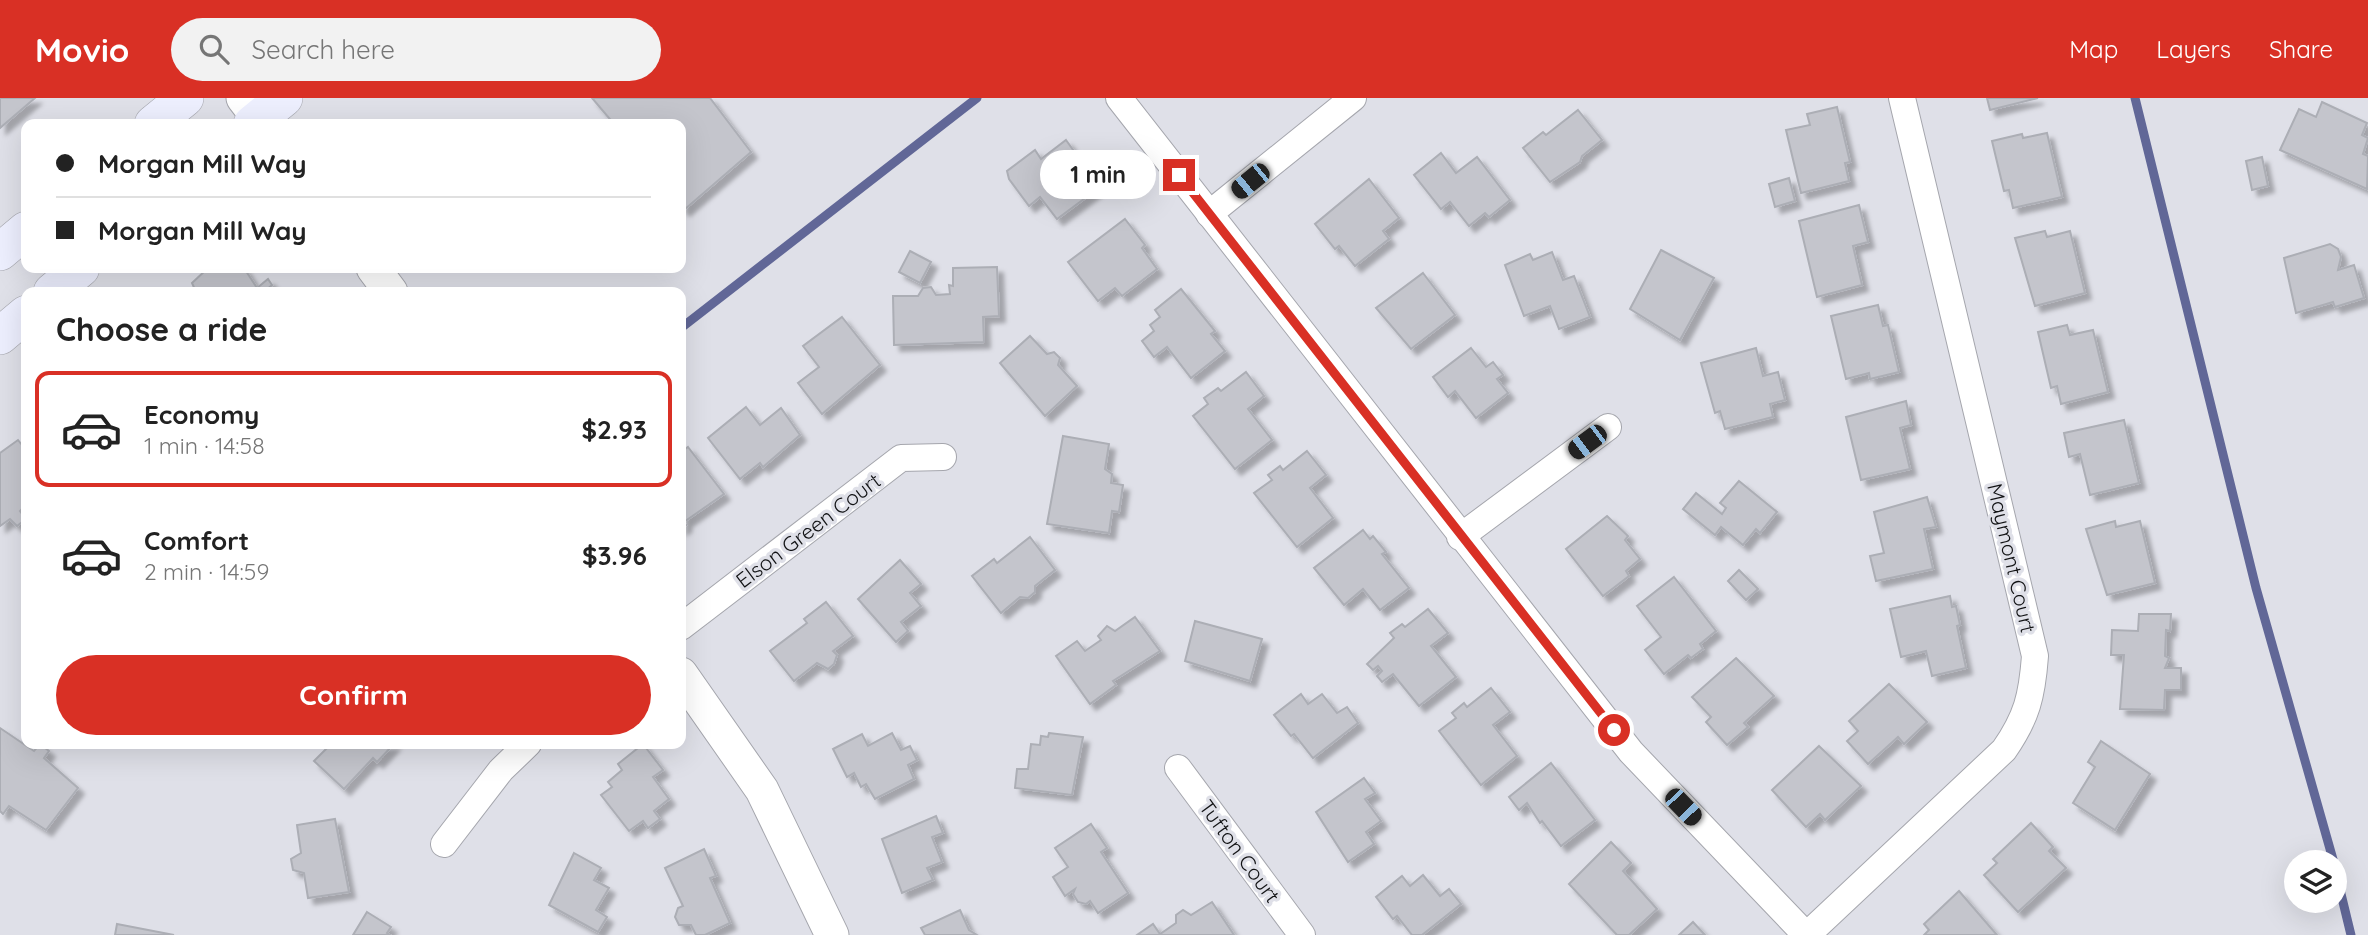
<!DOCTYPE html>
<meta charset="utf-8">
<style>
:root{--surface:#fff;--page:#f2f2f2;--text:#222;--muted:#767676;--line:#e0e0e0;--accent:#d93025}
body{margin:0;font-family:Quicksand,sans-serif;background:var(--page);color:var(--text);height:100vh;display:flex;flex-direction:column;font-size:26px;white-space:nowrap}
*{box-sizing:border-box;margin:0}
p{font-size:23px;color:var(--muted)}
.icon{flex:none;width:38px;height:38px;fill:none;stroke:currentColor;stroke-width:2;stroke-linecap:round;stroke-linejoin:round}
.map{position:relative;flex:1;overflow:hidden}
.panel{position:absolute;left:21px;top:189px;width:665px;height:462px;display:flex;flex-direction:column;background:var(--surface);border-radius:14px;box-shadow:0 7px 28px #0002}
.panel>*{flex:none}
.hud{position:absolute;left:21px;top:21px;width:665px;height:154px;border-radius:14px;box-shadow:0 7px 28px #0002;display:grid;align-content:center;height:154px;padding:0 35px;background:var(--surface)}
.tools{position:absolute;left:2284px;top:752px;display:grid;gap:14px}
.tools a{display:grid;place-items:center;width:63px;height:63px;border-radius:50%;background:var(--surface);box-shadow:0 7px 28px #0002;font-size:35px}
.end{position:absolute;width:32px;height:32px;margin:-16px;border:9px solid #d93025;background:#fff;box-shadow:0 0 0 4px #fff}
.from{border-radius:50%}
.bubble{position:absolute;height:49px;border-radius:24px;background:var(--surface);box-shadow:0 7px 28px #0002;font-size:23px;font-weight:700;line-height:49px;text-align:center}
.car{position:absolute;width:21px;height:42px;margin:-21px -10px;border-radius:9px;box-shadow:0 0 5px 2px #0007;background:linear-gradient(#222 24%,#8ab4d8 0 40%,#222 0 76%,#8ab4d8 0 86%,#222 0)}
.hud b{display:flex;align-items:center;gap:24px;height:66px;font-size:26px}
.hud b+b{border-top:2px solid var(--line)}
.hud i{width:18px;height:18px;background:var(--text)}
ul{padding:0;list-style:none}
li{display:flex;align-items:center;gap:21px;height:116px;margin:0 14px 10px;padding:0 21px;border:4px solid transparent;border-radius:14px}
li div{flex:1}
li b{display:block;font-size:26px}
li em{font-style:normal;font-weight:700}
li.selected{border-color:var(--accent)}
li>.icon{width:63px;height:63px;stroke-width:1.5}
h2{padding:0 35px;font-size:32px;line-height:84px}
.cta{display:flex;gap:14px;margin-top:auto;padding:14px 35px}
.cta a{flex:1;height:80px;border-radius:42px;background:var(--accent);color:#fff;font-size:28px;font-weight:700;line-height:80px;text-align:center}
header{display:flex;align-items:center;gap:42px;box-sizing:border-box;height:98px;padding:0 35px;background:var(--accent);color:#fff}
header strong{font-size:33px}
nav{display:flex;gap:38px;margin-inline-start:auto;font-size:24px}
.search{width:490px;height:63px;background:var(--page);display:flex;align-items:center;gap:18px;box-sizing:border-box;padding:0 24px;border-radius:38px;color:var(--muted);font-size:26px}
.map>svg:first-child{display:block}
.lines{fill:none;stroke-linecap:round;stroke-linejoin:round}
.stream{stroke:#616797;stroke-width:9}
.building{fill:#c4c5cc;stroke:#acaeb5;stroke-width:2;filter:url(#shadow)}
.minor-casing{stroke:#a5a6ad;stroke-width:28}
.tertiary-casing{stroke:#a5a6ad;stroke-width:35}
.secondary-casing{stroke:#a5a6ad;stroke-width:38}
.minor{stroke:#fff;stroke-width:26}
.tertiary{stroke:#fff;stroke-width:33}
.secondary{stroke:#edeffe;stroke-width:37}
.route{stroke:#d93025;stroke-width:9}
.labels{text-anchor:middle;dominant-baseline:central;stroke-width:7;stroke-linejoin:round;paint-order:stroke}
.street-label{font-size:21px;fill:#111214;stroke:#dfe0e8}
</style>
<header>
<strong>Movio</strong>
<div class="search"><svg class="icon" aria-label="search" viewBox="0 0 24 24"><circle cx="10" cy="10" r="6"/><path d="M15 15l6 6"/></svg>Search here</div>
<nav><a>Map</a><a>Layers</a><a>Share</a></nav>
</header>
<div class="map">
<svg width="2368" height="837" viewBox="0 0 2368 837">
<defs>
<filter id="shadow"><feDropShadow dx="6" dy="6" stdDeviation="2" flood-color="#0004"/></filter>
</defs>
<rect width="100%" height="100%" fill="#dfe0e8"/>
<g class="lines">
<g class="stream">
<path d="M 2135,0 L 2256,490 L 2334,765"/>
<path d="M 681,230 L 977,0"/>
<path d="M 2334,767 L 2351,837"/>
</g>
</g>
<g class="building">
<path d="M 0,0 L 35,0 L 0,30 Z"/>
<path d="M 592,0 L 710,0 L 751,54 L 684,112 L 681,109 L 681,26 L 614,26 Z"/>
<path d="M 1987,0 L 2038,0 L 1990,12 Z"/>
<path d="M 2322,4 L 2367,25 L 2362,37 L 2368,40 L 2363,56 L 2368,58 L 2367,91 L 2280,52 L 2299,11 L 2316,19 Z"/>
<path d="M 1837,9 L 1850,64 L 1845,65 L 1849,83 L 1801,95 L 1786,32 L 1810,27 L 1807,16 Z"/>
<path d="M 1578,12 L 1602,42 L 1582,58 L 1580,64 L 1550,84 L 1523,50 L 1543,34 L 1546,37 Z"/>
<path d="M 2047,35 L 2062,99 L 2013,110 L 2009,92 L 2004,93 L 1992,43 L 2022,36 L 2023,40 Z"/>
<path d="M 1066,42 L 1081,63 L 1077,66 L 1096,92 L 1057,121 L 1040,99 L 1029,108 L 1009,81 L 1007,73 L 1035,52 L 1041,61 Z"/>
<path d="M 1441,55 L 1456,75 L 1477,59 L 1510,102 L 1489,119 L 1485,115 L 1469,128 L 1450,104 L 1441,111 L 1414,77 Z"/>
<path d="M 2262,59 L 2268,88 L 2252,92 L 2246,63 Z"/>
<path d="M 1789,80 L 1795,103 L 1775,109 L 1769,86 Z"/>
<path d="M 1369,81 L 1399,120 L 1383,133 L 1389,141 L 1355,168 L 1339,148 L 1335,151 L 1315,126 Z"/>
<path d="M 1859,107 L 1868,144 L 1853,148 L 1862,187 L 1817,199 L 1799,123 Z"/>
<path d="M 1125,121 L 1145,147 L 1142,150 L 1157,171 L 1122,198 L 1115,190 L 1098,203 L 1068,164 Z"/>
<path d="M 2045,133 L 2047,139 L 2070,133 L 2085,195 L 2035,208 L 2015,140 Z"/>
<path d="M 2330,146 L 2338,151 L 2341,159 L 2338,172 L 2354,167 L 2364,200 L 2335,209 L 2333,204 L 2296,215 L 2284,160 Z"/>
<path d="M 1661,152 L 1714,180 L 1680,242 L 1630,211 Z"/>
<path d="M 910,153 L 931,164 L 920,185 L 899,174 Z"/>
<path d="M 1552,154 L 1563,182 L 1574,178 L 1590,219 L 1559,231 L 1550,208 L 1524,218 L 1505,167 L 1530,156 L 1533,162 Z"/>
<path d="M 997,169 L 999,218 L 983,219 L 984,244 L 894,247 L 893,198 L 918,198 L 923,190 L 931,189 L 936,197 L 950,196 L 949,187 L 953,188 L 953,170 Z"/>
<path d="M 208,170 L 244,170 L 257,190 L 268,181 L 272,187 L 264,194 L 196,194 L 192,185 Z"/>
<path d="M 1423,175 L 1455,217 L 1411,251 L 1376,210 Z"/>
<path d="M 1181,191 L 1215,233 L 1211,236 L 1225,253 L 1191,280 L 1167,249 L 1154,259 L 1142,243 L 1154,233 L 1150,227 L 1160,219 L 1155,212 Z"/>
<path d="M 1878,207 L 1883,228 L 1888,227 L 1899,274 L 1870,281 L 1869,275 L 1846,281 L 1831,218 Z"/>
<path d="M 842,219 L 880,267 L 822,316 L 798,285 L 819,269 L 803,248 Z"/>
<path d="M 2067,227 L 2070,237 L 2093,232 L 2108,294 L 2061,306 L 2057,288 L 2051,290 L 2038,234 Z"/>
<path d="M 1030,238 L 1047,256 L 1054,254 L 1060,260 L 1058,267 L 1077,288 L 1045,318 L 1000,265 Z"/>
<path d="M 1471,250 L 1486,269 L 1493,264 L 1503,277 L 1497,281 L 1508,295 L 1476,320 L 1455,293 L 1448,299 L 1433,279 Z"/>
<path d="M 1756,250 L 1763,278 L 1778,274 L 1785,302 L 1770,306 L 1773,319 L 1725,331 L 1720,313 L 1715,315 L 1701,265 Z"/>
<path d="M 1246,274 L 1264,298 L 1248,311 L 1272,342 L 1235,371 L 1193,318 L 1208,306 L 1204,300 L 1218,290 L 1221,293 Z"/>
<path d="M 1906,303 L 1911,327 L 1900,330 L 1910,371 L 1861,382 L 1846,319 Z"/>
<path d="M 746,309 L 760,327 L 781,310 L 800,337 L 763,369 L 760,365 L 740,381 L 708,340 Z"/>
<path d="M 2124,322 L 2139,385 L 2090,397 L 2080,356 L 2069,359 L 2064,335 Z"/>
<path d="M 1063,338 L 1109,346 L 1105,371 L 1112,376 L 1111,385 L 1123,387 L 1119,414 L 1112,413 L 1109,435 L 1047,426 Z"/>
<path d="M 18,342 L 26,352 L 26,407 L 20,413 L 26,421 L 17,428 L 10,421 L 0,428 L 0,355 Z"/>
<path d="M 688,349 L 724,396 L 684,424 L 686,427 L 681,431 L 681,354 Z"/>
<path d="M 1307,353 L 1326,377 L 1310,390 L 1333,420 L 1297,449 L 1254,395 L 1272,382 L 1268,377 L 1280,368 L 1283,372 Z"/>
<path d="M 1739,383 L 1777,414 L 1760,435 L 1756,431 L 1743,447 L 1721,429 L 1715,437 L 1683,411 L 1696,395 L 1722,416 L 1726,410 L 1720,405 Z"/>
<path d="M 1927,399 L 1936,429 L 1924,431 L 1933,471 L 1876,483 L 1870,458 L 1884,455 L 1874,414 Z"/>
<path d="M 1607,418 L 1628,438 L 1625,442 L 1640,461 L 1626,473 L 1629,478 L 1603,498 L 1566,451 Z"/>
<path d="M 2115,423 L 2116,429 L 2140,423 L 2155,485 L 2107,497 L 2086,431 Z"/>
<path d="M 1363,432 L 1370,441 L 1373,438 L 1386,454 L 1382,456 L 1409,490 L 1380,512 L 1363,491 L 1344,507 L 1314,470 Z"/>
<path d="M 1030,439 L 1055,472 L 1035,488 L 1035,494 L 1028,500 L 1020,499 L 1001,515 L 972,478 L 994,461 L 997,465 Z"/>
<path d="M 900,462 L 921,486 L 910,495 L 921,508 L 901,524 L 908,533 L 896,544 L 858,501 Z"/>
<path d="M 1739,472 L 1758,491 L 1746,502 L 1728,483 Z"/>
<path d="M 1674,479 L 1716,533 L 1700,546 L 1703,551 L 1691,560 L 1688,557 L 1664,576 L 1645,552 L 1661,539 L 1637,508 Z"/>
<path d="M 1950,498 L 1952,509 L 1956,508 L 1960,527 L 1957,528 L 1966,570 L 1932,578 L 1926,553 L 1901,559 L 1890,511 Z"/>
<path d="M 826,504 L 853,538 L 833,553 L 837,557 L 834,566 L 828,571 L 817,565 L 794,583 L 770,553 L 807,525 L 804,521 Z"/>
<path d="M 1428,511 L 1448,535 L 1431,548 L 1456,579 L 1419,608 L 1393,576 L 1382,584 L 1377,578 L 1382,573 L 1378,568 L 1373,572 L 1367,566 L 1394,540 L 1390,535 L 1402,526 L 1405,529 Z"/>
<path d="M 2139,516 L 2171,516 L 2170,533 L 2166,532 L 2165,558 L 2169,560 L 2165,570 L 2181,570 L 2181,592 L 2165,592 L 2164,612 L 2120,611 L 2124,557 L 2111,557 L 2112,532 L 2138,533 Z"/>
<path d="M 1135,519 L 1160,553 L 1113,583 L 1116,587 L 1090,606 L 1056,558 L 1077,543 L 1085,553 L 1101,542 L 1098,538 L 1107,528 L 1115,533 Z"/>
<path d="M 1195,523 L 1262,541 L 1250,583 L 1185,563 Z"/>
<path d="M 1736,560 L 1774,598 L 1744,625 L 1748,629 L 1727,647 L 1706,624 L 1711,619 L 1692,599 Z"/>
<path d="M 1889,586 L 1927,624 L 1904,646 L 1898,639 L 1868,666 L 1847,643 L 1858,633 L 1849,623 Z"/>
<path d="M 1491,590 L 1510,614 L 1493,627 L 1517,658 L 1481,687 L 1439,633 L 1456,620 L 1452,615 L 1464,605 L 1467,609 Z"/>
<path d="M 1301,596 L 1308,606 L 1322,596 L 1337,615 L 1347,609 L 1358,625 L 1313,660 L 1294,636 L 1291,638 L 1274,617 Z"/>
<path d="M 0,630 L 34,653 L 40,646 L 49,653 L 44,660 L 78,690 L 46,732 L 9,708 L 3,716 L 0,713 Z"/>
<path d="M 892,635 L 901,652 L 910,648 L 917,662 L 908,667 L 914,681 L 875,701 L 866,686 L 861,689 L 854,675 L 847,679 L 833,651 L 862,636 L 868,648 Z"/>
<path d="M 1049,635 L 1083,639 L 1072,697 L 1015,690 L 1017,671 L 1028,671 L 1031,646 L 1040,647 L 1041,638 L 1048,639 Z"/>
<path d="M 2101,643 L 2150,676 L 2115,732 L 2073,705 L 2095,669 L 2088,664 Z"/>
<path d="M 331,646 L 394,646 L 377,664 L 373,660 L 344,691 L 314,663 Z"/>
<path d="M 643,646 L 663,672 L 653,679 L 669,701 L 654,713 L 660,721 L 648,730 L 643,723 L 629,733 L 601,697 L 612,689 L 608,684 L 622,672 L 618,666 Z"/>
<path d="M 1819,648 L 1861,688 L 1825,722 L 1820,716 L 1806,729 L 1772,692 Z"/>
<path d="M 1551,665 L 1595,722 L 1561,748 L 1542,723 L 1540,725 L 1527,705 L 1519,712 L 1509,699 Z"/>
<path d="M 1364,680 L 1375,695 L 1365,701 L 1381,723 L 1366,734 L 1374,746 L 1348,764 L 1316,714 Z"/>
<path d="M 936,718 L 943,735 L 932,739 L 942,764 L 927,770 L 933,782 L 902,795 L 882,741 Z"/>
<path d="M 335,721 L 349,794 L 308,800 L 304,775 L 293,772 L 291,761 L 301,755 L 297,727 Z"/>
<path d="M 2031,725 L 2053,749 L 2049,753 L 2066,770 L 2018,814 L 1984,777 L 1997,765 L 1993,761 Z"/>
<path d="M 1091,726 L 1107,750 L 1101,754 L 1128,795 L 1098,815 L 1090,803 L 1086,806 L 1078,804 L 1073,796 L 1075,791 L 1065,798 L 1053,779 L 1068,769 L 1055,750 Z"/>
<path d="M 1611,744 L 1631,765 L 1623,773 L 1657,811 L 1629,837 L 1617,837 L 1569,786 Z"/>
<path d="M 704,751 L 716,778 L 710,780 L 730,825 L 705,837 L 696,837 L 691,827 L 679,827 L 675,819 L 678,810 L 683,808 L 665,770 Z"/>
<path d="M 574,755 L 601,770 L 594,782 L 609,790 L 596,812 L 607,819 L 598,834 L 549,807 Z"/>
<path d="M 1423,777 L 1440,798 L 1449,791 L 1461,806 L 1422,837 L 1412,837 L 1397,818 L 1393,821 L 1376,799 L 1402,778 L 1410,788 Z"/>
<path d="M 1959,793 L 1997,837 L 1924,837 L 1929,832 L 1924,826 Z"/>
<path d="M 1212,804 L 1234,837 L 1137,837 L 1153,826 L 1160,836 L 1176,825 L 1176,817 L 1183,812 L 1191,817 Z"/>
<path d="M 960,812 L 969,832 L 977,837 L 925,837 L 921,830 Z"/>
<path d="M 367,814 L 391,829 L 387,835 L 390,837 L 353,837 Z"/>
<path d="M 1693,824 L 1705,837 L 1679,837 Z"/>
<path d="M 117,826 L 174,837 L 115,837 Z"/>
</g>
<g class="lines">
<g class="minor-casing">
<g id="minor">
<path d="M 1119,0 L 1631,654 L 1806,837"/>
<path d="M 1209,116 L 1353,0"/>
<path d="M 1460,439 L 1608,329"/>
<path d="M 681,529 L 901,360 L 943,359"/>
<path d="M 1178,670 L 1302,837"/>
<path d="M 444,746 L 501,672 L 528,646"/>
<path d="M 1807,837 L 2004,652 C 2027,619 2032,598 2035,558 L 1902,0"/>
</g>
</g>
<g class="tertiary-casing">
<g id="tertiary">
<path d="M 243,0 L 263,26"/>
<path d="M 373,170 L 391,194"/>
<path d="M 681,576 L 762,692 L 832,837"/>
</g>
</g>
<g class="secondary-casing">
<g id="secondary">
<path d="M 153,26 L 185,0"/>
<path d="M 252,26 L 284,0"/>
<path d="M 0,154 L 26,132"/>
<path d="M 52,194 L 81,170"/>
<path d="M 0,238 L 26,216"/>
</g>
</g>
<use href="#minor" class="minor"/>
<use href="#tertiary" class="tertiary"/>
<use href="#secondary" class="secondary"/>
</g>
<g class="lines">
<path class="route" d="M 1179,77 L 1614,632"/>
</g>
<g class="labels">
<g class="street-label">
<text transform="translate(808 432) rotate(-37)">Elson Green Court</text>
<text transform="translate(2012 460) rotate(77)">Maymont Court</text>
<text transform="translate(1240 753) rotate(54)">Tufton Court</text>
</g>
</g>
</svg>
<div class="tools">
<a><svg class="icon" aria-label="layers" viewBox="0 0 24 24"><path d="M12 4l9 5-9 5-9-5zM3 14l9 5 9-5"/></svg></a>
</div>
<i class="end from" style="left:1614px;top:632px"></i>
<i class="end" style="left:1179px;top:77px"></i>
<div class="bubble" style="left:1040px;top:52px;width:116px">1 min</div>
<i class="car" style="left:1250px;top:83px;rotate:231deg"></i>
<i class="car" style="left:1587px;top:344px;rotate:233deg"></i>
<i class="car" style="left:1683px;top:709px;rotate:136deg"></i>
<div class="hud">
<b><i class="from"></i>Morgan Mill Way</b>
<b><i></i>Morgan Mill Way</b>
</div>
<section class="panel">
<h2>Choose a ride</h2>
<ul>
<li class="selected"><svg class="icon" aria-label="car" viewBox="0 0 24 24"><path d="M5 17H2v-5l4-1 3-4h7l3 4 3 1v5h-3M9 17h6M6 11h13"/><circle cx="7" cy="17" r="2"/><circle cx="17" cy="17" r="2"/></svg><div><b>Economy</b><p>1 min · 14:58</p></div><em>$2.93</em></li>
<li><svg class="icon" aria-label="car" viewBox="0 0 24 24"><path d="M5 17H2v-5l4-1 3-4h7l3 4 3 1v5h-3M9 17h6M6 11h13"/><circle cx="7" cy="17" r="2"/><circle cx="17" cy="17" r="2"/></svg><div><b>Comfort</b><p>2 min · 14:59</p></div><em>$3.96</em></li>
</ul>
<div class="cta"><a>Confirm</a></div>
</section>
</div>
